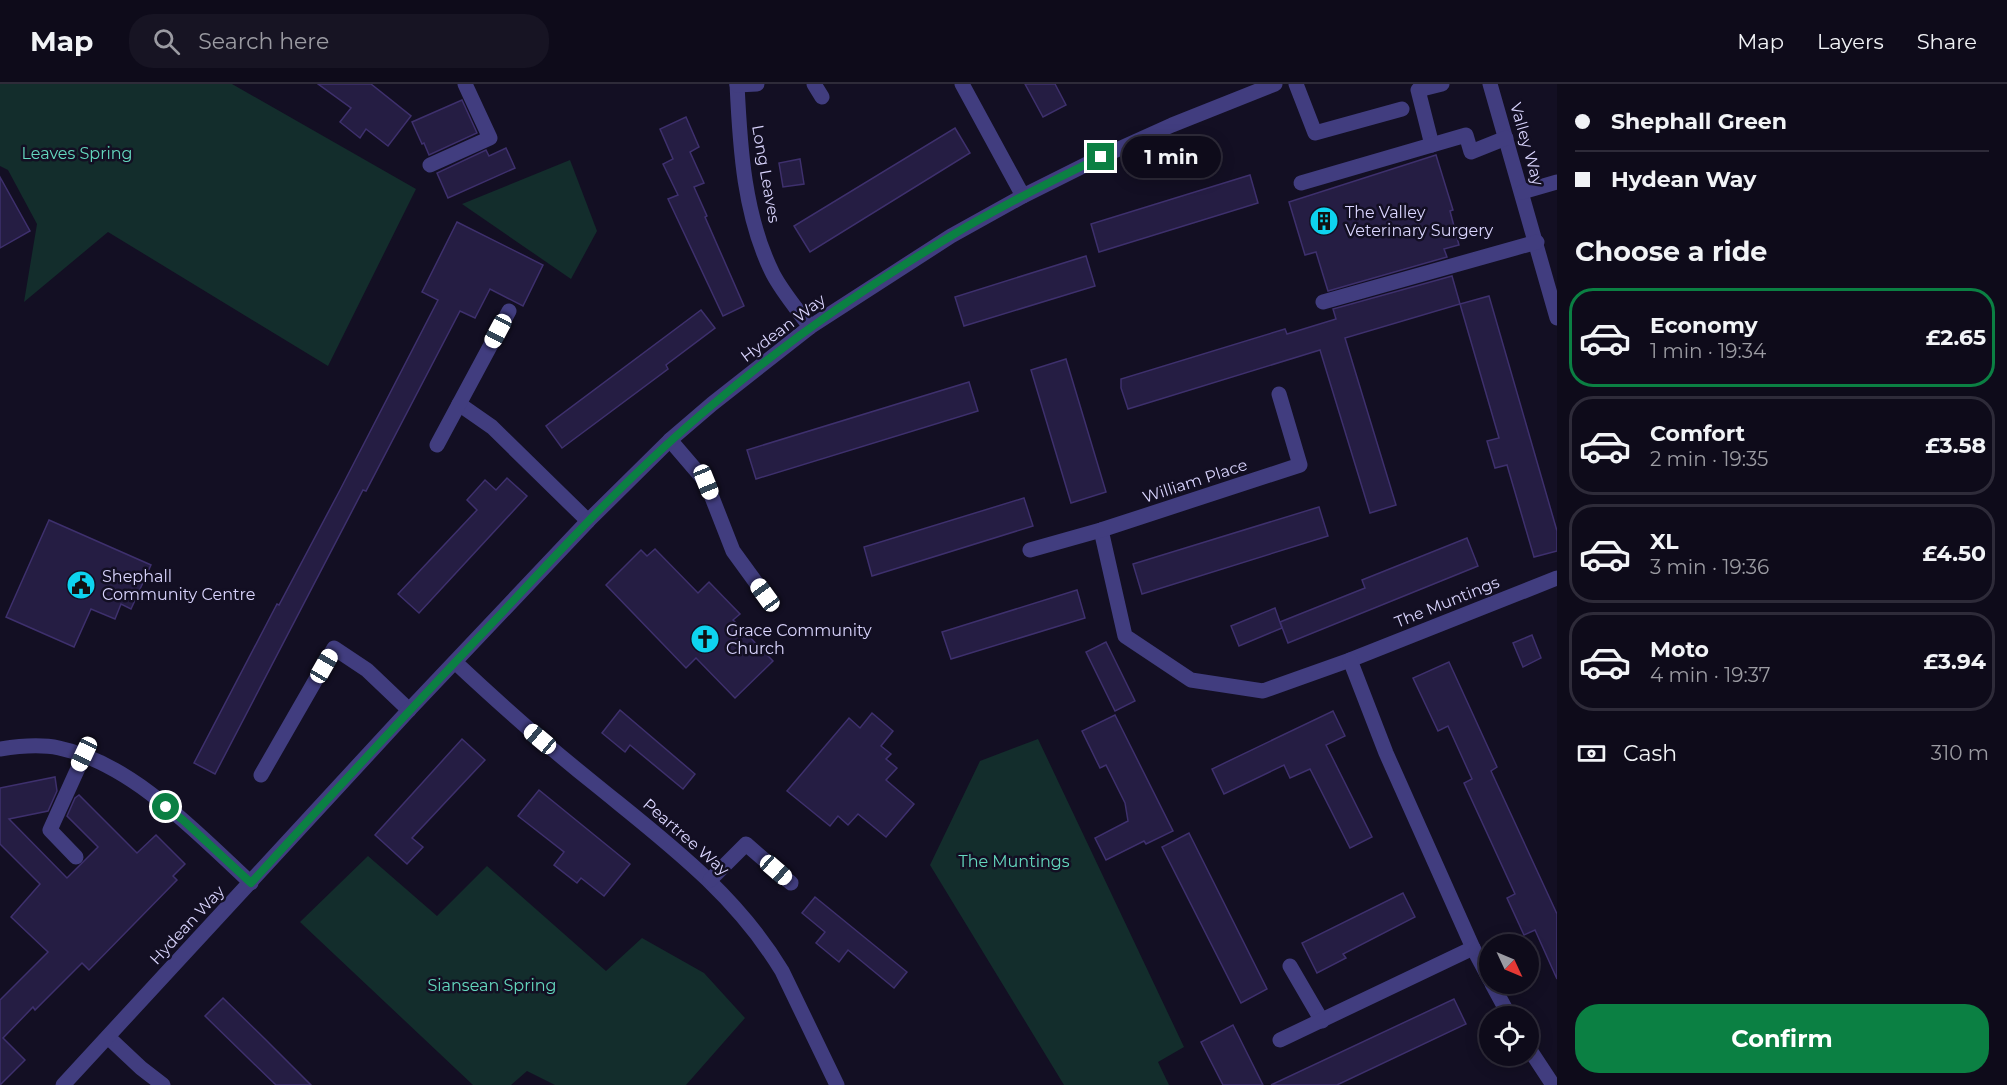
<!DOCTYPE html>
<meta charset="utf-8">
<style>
:root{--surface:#0e0b1a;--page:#171423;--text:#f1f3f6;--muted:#9b9ba2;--line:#2e2b39;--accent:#0b8043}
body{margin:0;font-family:Montserrat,sans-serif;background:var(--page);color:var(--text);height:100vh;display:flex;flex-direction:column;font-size:22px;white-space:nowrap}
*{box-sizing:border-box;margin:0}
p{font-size:20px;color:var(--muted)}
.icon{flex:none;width:33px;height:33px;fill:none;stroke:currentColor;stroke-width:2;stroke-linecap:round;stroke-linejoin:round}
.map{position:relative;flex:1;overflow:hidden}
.sheet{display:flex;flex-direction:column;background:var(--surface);width:450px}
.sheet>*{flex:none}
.banner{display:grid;align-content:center;height:132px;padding:0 18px;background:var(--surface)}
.needle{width:39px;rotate:134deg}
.fabs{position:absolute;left:1479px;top:850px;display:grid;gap:12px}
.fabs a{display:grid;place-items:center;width:60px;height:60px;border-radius:50%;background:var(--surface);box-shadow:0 3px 15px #0003,0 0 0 2px var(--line);font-size:30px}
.end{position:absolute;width:27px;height:27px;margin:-14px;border:8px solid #0b8043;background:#fff;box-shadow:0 0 0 3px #fff}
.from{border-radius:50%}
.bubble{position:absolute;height:42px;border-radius:21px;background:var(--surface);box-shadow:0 3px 15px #0003,0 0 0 2px var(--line);font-size:20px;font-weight:700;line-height:42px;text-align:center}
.car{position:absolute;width:18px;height:36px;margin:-18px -9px;border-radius:8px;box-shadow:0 0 4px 2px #0007;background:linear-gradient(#fff 24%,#345 0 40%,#fff 0 76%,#345 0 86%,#fff 0)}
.banner b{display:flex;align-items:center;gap:21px;height:57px;font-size:22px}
.banner b+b{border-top:2px solid var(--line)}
.banner i{width:15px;height:15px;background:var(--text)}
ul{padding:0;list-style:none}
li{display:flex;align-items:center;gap:18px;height:99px;margin:0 12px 9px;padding:0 6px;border:3px solid var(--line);border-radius:24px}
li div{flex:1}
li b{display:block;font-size:22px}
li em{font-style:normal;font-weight:700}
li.active{border-color:var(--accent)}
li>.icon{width:54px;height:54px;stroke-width:1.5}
h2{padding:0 18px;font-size:27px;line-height:72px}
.pay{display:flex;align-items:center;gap:15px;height:66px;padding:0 18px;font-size:22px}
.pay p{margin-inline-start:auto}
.cta{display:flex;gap:12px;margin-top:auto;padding:12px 18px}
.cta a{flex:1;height:69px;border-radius:24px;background:var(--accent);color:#fff;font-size:24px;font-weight:700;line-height:69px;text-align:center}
header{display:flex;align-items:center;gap:36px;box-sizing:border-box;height:84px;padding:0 30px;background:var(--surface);border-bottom:2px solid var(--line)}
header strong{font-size:28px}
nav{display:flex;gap:33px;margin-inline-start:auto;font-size:21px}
.search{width:420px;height:54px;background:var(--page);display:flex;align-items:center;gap:15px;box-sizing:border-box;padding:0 21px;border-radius:24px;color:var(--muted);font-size:22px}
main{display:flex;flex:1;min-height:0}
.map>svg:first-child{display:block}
.green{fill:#132d2c}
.building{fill:#251d43;stroke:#3e306d;stroke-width:1.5}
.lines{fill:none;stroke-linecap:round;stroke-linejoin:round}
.minor{stroke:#413d7f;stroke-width:15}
.route{stroke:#0b8043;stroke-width:8}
.labels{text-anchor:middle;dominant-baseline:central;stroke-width:5;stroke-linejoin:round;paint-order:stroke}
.street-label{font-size:16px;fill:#d9d4fd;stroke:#130f23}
.park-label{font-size:16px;fill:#64d8be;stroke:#130f23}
.poi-label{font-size:16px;fill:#d9d4fd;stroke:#130f23;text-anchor:start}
</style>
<header>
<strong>Map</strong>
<div class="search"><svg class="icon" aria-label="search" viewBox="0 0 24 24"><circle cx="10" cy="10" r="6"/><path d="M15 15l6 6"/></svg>Search here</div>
<nav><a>Map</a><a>Layers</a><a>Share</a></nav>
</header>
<main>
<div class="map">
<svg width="1557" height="1001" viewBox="0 0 1557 1001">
<rect width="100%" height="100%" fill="#130f23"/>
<g class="green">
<path d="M 0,0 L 232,0 L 416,105 L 328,282 L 108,148 L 24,218 L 37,140 L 8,86 L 0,82 Z"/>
<path d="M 570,76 L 597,147 L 571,195 L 462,120 Z"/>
<path d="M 1038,655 L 1184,963 L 1158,978 L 1169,1001 L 1064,1001 L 930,781 L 980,677 Z"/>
<path d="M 368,772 L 437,832 L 487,782 L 606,887 L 642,854 L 704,889 L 745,934 L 686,1001 L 555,1001 L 527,987 L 511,1001 L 473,1001 L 300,838 Z"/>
</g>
<g class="building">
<path d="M 318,0 L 371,0 L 411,32 L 388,62 L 366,45 L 360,54 L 340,38 L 351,24 Z"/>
<path d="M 1025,0 L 1055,0 L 1066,21 L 1043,33 Z"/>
<path d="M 462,16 L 477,49 L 429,71 L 424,59 L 422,60 L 412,38 Z"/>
<path d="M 686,33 L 699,63 L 690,68 L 704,99 L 694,103 L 707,132 L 705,133 L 744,222 L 723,232 L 668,115 L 678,111 L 663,80 L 673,75 L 660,45 Z"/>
<path d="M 955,44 L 970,69 L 810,168 L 794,142 Z"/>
<path d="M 506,64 L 515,84 L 448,114 L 437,89 L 486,66 L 489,72 Z"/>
<path d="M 1436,71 L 1453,126 L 1450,127 L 1459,161 L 1444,165 L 1447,173 L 1328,207 L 1316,168 L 1305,171 L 1289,118 Z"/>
<path d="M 800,75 L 804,100 L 783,103 L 779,79 Z"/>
<path d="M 1250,91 L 1258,119 L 1099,168 L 1091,140 Z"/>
<path d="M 0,93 L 30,147 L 0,164 Z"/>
<path d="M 457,138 L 543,181 L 523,222 L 490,205 L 475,234 L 460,227 L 366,407 L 363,406 L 215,690 L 194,679 L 277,520 L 279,521 L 340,406 L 438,216 L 422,208 Z"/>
<path d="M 1086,172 L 1095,202 L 964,242 L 955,213 Z"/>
<path d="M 1452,192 L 1460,220 L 1345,254 L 1396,421 L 1370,429 L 1320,266 L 1128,325 L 1121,304 L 1121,295 L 1285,245 L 1287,250 L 1336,235 L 1333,225 Z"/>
<path d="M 1489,212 L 1557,447 L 1557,467 L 1534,473 L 1507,381 L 1495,384 L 1487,357 L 1499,354 L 1460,220 Z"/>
<path d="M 701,226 L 715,244 L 666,281 L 668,285 L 562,364 L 546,342 Z"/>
<path d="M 1066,275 L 1106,408 L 1071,419 L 1031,286 Z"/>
<path d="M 969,298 L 978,327 L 756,395 L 747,366 Z"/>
<path d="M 507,394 L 527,412 L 419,529 L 398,510 L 477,426 L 467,416 L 485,396 L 496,406 Z"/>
<path d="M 1024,414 L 1033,442 L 872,492 L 864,463 Z"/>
<path d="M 1319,423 L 1328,452 L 1142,510 L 1133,480 Z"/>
<path d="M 49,436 L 151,481 L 131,525 L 121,520 L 115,535 L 91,525 L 74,563 L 6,533 Z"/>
<path d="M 1467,454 L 1478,482 L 1288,559 L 1280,538 L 1365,504 L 1362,496 Z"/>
<path d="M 655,465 L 698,509 L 709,498 L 740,530 L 733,536 L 773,577 L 735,614 L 696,574 L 686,584 L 606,501 L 641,466 L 647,472 Z"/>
<path d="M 1077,506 L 1085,534 L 951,575 L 942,548 Z"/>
<path d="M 1275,524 L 1282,544 L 1239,562 L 1231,542 Z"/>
<path d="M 1532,551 L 1541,574 L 1523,583 L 1513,559 Z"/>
<path d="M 1106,558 L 1135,617 L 1115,627 L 1086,568 Z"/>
<path d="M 1449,578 L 1497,683 L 1491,687 L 1557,830 L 1557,895 L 1535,846 L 1524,851 L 1507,814 L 1515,810 L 1464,699 L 1472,695 L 1448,642 L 1438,647 L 1413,594 Z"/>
<path d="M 620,626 L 695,690 L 683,705 L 630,661 L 625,668 L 602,649 Z"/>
<path d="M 1333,627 L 1345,652 L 1326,661 L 1372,753 L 1350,764 L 1310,685 L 1290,694 L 1284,681 L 1224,710 L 1212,685 Z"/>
<path d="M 872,629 L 893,647 L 881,662 L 891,670 L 886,675 L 897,684 L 886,696 L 914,720 L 886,753 L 858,730 L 848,741 L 838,732 L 830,742 L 787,707 L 849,634 L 860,644 Z"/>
<path d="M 1115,631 L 1173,747 L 1146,760 L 1144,757 L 1106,776 L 1095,754 L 1128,737 L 1125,719 L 1106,681 L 1100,684 L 1082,647 Z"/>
<path d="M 462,655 L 485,676 L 412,754 L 423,763 L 407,780 L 375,751 Z"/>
<path d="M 55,693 L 57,707 L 48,727 L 9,735 L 67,794 L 98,763 L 67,732 L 75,714 L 79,711 L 137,769 L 156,751 L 185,780 L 173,792 L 177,796 L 89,886 L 82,879 L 35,926 L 33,923 L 3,954 L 25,976 L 0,1001 L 0,916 L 48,868 L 11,833 L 40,800 L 0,760 L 0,704 Z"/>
<path d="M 539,706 L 630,780 L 604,812 L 581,794 L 577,799 L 554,781 L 564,768 L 518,732 Z"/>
<path d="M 1189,749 L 1267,905 L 1241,919 L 1162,763 Z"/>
<path d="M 1403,809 L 1415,833 L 1343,870 L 1346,874 L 1317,889 L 1302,859 Z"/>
<path d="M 815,813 L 907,888 L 894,904 L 848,866 L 839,878 L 816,859 L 825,848 L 802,829 Z"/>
<path d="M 223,914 L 265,955 L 311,1001 L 276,1001 L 247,973 L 205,932 Z"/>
<path d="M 1454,915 L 1466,940 L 1337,1001 L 1271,1001 Z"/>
<path d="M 1233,941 L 1263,1001 L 1223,1001 L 1201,958 Z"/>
</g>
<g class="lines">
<g class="minor">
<path d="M 737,0 C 740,64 744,132 773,190 C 783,209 798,226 810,243"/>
<path d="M 814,0 L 822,13"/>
<path d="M 962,0 L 1023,112"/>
<path d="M 1296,0 L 1315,49 L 1402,25"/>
<path d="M 1490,0 L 1557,234"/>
<path d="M 737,1 L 757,0"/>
<path d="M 1432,61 L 1418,6 L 1442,0"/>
<path d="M 430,81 L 490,54 L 465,0"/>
<path d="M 1301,99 L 1466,51 L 1471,68 L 1506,54"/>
<path d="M 1522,108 L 1557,98"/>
<path d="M 1323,218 L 1537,158"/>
<path d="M 459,320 L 492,343 L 588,437"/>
<path d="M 670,356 L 706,398 L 733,467 L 765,511"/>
<path d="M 437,361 L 509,227"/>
<path d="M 1101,446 L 1125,552 L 1191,596 L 1263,607 L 1350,576 L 1557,494"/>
<path d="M 1030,466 L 1101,446 L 1300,381 L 1279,310"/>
<path d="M 1350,576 L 1386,669 L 1473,864 L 1490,896"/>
<path d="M 455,578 C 501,621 547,662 596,701 C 666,758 735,809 782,887 L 837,1001"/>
<path d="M 0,665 C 19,662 40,660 59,664 C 132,679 198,750 251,799"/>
<path d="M 261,691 L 334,564 L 367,586 L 409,626"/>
<path d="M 76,773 L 50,746 L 84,671"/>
<path d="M 710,796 L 746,760 L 791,799"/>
<path d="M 1290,882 L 1322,937"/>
<path d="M 1492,900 L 1510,933"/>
<path d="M 108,953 L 141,984 L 163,1001"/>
<path d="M 1280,956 L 1473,864"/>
<path d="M 1528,963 L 1553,1001"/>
<path d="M 63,1001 L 409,626 L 588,437 L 670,356 L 712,320 L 810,243 L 951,152 L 1023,112 L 1101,73 L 1172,41 L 1275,0"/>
</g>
</g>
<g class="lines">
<path class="route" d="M 166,723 L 183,736 L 251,799 C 333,709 415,620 498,533 C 566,460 634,386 711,322 C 785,258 867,202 951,152 C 999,123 1050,98 1101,73"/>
</g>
<defs>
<g id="building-disc" transform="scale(1.5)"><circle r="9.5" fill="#0ed3ef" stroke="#130f23"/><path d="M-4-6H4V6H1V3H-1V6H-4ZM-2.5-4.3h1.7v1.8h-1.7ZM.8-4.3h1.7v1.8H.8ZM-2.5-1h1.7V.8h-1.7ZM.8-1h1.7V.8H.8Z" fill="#111"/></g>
<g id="civic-disc" transform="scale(1.5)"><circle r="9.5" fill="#0ed3ef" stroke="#130f23"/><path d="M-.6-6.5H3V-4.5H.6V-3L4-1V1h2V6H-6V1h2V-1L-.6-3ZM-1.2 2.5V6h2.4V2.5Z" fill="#111"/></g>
<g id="church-disc" transform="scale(1.5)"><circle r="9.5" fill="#0ed3ef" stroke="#130f23"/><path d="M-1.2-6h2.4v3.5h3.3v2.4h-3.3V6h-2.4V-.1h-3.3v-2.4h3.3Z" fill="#111"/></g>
</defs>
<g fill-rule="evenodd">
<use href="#building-disc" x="1324" y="137"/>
<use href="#civic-disc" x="81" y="501"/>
<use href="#church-disc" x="705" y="555"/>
</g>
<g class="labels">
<g class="street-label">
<text transform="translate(1527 60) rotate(74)">Valley Way</text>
<text transform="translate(766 90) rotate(80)">Long Leaves</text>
<text transform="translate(783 244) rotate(-37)">Hydean Way</text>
<text transform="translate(1195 397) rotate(-18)">William Place</text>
<text transform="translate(1447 518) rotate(-22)">The Muntings</text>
<text transform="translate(686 753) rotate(41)">Peartree Way</text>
<text transform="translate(187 841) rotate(-47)">Hydean Way</text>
</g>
<g class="park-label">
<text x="77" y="69">Leaves Spring</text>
<text x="1014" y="777">The Muntings</text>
<text x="492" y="901">Siansean Spring</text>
</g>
<g class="poi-label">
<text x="1345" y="128">The Valley<tspan x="1345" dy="18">Veterinary Surgery</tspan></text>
<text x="102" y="492">Shephall<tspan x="102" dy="18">Community Centre</tspan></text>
<text x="726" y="546">Grace Community<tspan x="726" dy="18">Church</tspan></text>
</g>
</g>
</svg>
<div class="fabs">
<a><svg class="needle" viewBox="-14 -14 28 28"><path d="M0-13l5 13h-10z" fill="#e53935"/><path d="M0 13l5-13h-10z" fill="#9b9ba2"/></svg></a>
<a><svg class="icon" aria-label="locate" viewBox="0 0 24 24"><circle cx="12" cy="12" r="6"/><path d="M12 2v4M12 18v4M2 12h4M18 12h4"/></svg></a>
</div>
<i class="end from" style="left:166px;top:723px"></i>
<i class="end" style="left:1101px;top:73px"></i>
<div class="bubble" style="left:1122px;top:52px;width:99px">1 min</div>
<i class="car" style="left:498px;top:247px;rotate:208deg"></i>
<i class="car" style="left:706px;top:398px;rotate:158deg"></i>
<i class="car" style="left:765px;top:511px;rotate:324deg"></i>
<i class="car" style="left:324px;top:582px;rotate:30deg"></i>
<i class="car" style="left:540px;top:655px;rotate:310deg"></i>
<i class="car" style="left:84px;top:670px;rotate:205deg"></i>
<i class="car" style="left:776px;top:786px;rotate:131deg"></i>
</div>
<section class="sheet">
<div class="banner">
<b><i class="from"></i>Shephall Green</b>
<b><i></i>Hydean Way</b>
</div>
<h2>Choose a ride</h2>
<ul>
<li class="active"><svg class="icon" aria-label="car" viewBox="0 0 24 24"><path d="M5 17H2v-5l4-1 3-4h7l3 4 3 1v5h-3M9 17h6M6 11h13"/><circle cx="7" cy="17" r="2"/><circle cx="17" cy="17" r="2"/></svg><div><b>Economy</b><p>1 min · 19:34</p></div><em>£2.65</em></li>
<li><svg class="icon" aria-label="car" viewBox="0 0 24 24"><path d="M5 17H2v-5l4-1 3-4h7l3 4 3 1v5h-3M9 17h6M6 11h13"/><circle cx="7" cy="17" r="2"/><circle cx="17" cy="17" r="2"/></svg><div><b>Comfort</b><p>2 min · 19:35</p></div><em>£3.58</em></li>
<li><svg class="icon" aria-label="car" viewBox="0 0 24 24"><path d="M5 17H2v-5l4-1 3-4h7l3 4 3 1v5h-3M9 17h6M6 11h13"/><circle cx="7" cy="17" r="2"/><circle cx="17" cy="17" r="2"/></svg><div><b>XL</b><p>3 min · 19:36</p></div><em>£4.50</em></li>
<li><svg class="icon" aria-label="car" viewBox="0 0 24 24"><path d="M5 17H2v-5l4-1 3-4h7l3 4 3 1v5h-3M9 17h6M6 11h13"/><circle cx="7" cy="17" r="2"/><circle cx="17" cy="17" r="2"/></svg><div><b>Moto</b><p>4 min · 19:37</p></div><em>£3.94</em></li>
</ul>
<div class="pay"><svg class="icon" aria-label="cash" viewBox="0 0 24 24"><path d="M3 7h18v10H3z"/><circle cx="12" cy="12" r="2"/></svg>Cash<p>310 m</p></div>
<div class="cta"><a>Confirm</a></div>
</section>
</main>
